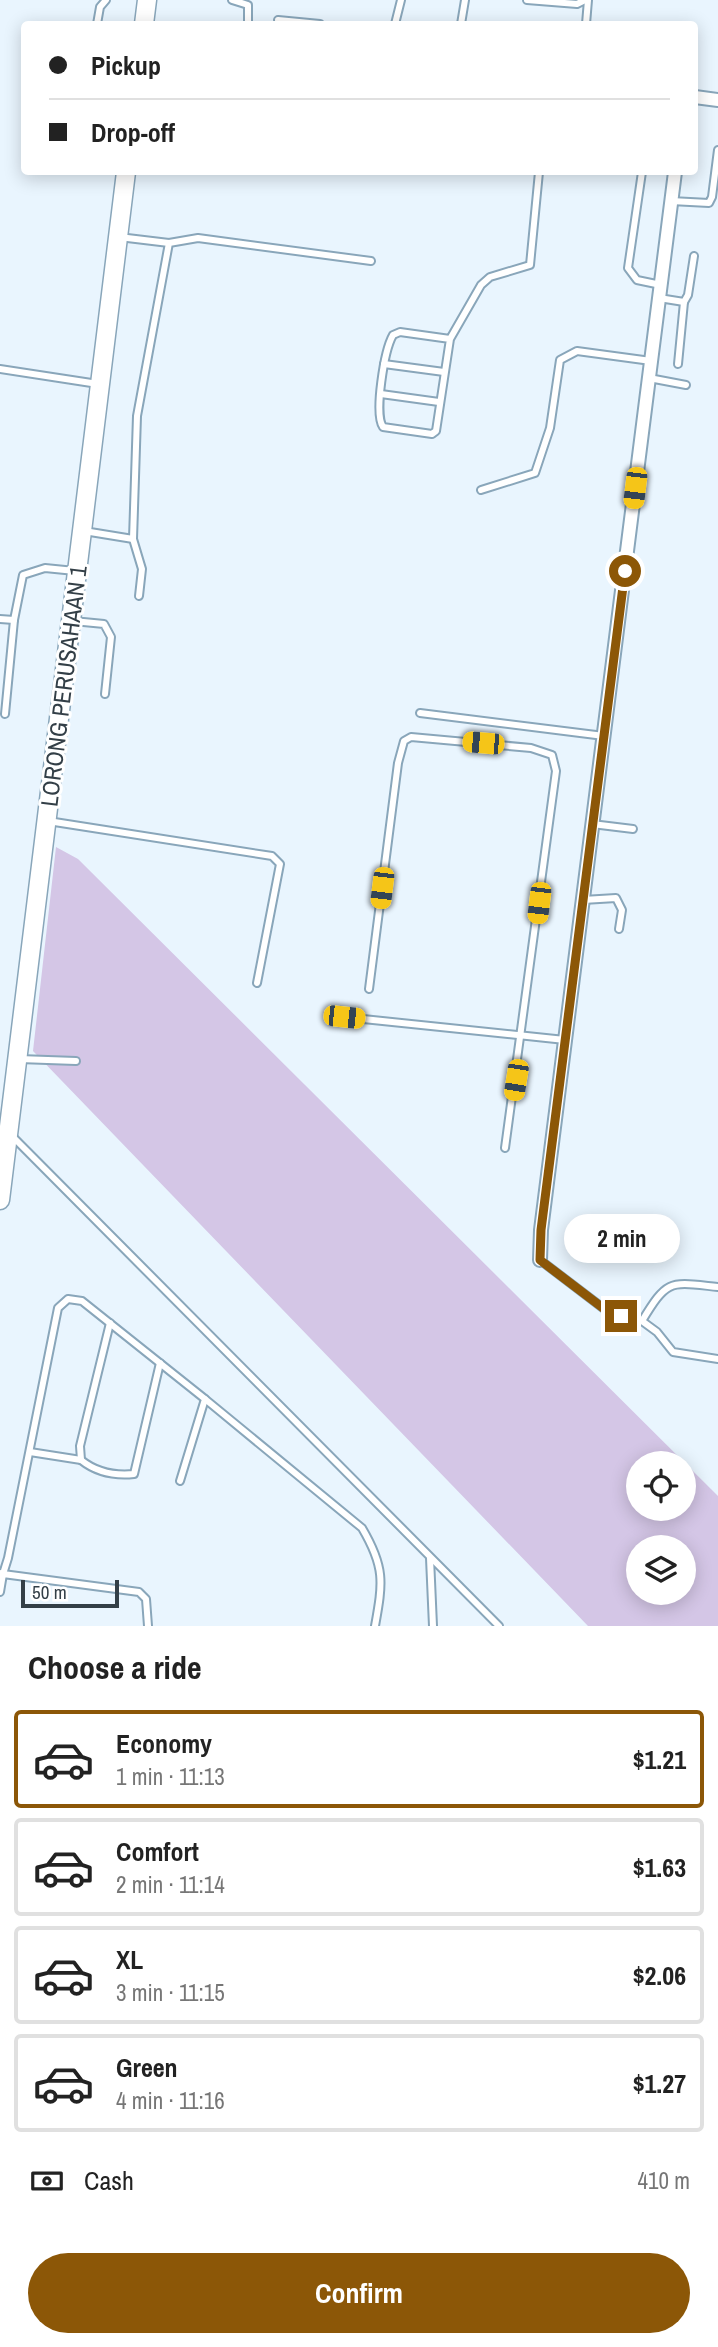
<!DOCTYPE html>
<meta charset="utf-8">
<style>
:root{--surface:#fff;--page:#f2f2f2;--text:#222;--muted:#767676;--line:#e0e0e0;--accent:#8c5707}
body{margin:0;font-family:"Archivo Narrow",sans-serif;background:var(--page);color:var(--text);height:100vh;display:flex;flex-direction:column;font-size:26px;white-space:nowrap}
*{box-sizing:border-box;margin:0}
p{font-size:23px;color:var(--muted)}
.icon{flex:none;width:38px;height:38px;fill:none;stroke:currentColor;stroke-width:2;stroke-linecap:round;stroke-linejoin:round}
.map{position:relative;height:1626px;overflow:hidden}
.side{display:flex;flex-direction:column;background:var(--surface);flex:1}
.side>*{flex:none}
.guide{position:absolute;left:21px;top:21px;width:677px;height:154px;border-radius:7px;box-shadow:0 4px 18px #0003;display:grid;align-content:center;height:154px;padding:0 28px;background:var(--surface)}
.buttons{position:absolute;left:626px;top:1451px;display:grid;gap:14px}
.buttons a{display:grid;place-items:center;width:70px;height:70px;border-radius:50%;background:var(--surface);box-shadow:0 4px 18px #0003;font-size:35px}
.scale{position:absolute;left:21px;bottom:18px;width:98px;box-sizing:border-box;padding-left:7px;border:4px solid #333f47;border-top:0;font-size:19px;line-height:24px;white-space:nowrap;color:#333f47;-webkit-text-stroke:5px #fff;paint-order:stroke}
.end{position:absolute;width:32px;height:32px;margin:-16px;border:9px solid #8c5707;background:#fff;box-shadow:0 0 0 4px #fff}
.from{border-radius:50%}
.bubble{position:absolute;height:49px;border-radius:24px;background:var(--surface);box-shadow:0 4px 18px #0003;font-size:23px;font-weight:700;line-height:49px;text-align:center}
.car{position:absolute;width:21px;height:42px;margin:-21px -10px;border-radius:9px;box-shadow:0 0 5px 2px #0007;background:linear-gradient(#f5c518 24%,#345 0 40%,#f5c518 0 76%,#345 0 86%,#f5c518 0)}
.guide b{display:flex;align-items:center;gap:24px;height:66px;font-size:26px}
.guide b+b{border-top:2px solid var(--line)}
.guide i{width:18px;height:18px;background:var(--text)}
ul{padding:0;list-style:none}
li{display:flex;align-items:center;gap:21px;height:98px;margin:0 14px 10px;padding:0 14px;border:4px solid var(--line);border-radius:7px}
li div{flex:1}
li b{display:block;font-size:26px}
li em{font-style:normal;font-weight:700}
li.selected{border-color:var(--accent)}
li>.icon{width:63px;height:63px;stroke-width:1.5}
h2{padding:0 28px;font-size:32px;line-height:84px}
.pay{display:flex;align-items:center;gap:18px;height:77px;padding:0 28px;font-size:26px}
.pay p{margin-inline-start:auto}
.action{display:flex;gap:14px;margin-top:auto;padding:14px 28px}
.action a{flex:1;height:80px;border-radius:42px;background:var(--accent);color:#fff;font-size:28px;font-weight:700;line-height:80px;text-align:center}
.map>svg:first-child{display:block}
.green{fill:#d4c6e6;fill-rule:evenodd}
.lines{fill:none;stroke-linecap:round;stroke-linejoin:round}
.lane-casing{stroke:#89a6ba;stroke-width:10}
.street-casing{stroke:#89a6ba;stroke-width:16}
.secondary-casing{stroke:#89a6ba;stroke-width:21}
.lane{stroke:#fff;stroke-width:6}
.street{stroke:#fff;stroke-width:12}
.secondary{stroke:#fff;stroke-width:18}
.route{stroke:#8c5707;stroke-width:9}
.labels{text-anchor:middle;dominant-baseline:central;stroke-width:6;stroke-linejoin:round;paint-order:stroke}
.street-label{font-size:24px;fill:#333f47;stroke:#fff}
</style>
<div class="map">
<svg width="718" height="1626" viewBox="0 0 718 1626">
<rect width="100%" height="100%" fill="#e9f5fe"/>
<path class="green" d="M 56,847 L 78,859 L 718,1496 L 718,1626 L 588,1626 L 33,1051 ZM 639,1463 L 684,1463 L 684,1508 L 639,1508 ZM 639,1547 L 684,1547 L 684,1592 L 639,1592 Z"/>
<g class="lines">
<g class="lane-casing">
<g id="lane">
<path d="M 232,0 L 248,5 L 248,24"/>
<path d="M 527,0 L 577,4 L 585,0"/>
<path d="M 278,20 L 320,24"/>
<path d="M 97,24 L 100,7 L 106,0"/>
<path d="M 395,24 L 401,0"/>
<path d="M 461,24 L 465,0"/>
<path d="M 586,24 L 588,0"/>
<path d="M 642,172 L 628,268 L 637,280 L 661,285"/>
<path d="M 671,201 L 709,203 L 712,197 L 718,150"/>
<path d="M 119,237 L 169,243"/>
<path d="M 659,298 L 684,302 L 688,295 L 694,256"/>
<path d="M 450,339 L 400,332 L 393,335 C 384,351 374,414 383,427 L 432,434 L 436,431 L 450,339 L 481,285 L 490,277 L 530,265 L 539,172"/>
<path d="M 384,364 L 444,372"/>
<path d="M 678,364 L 684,302"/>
<path d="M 0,369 L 98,384"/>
<path d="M 649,378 L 686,385"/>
<path d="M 381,394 L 439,402"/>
<path d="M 481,490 L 535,473 L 550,428 L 560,360 L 577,351 L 651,361"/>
<path d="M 84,531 L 133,539 L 142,569 L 139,596"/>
<path d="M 133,539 L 137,416 L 169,243 L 198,238 L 371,261"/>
<path d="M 0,619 L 14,620"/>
<path d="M 73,621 L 104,624 L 111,637 L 105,694"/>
<path d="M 420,713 L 604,736"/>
<path d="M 5,714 L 14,620 L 23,575 L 45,568 L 75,571"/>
<path d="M 48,821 L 272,856 L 280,864 L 257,983"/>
<path d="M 592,824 L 633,829"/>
<path d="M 583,900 L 616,898 L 622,910 L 619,929"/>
<path d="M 369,989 L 398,763 L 404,741 L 411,737 L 531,748 L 552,755 L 556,771 L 505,1148"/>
<path d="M 344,1017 L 565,1040"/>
<path d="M 19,1059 L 76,1061"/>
<path d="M 12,1136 L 499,1626"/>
<path d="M 540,1260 L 603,1308 L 642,1321 L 657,1332 L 673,1352 L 718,1359"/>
<path d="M 642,1321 C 668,1278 670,1282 718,1287"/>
<path d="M 110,1323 L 80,1446 L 81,1460 C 96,1472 114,1476 134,1474 L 160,1363"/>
<path d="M 205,1399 L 362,1528 C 385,1567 383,1582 375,1626"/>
<path d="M 30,1452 L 81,1460"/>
<path d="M 430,1558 L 433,1626"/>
<path d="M 0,1573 L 3,1574 L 8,1558 L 58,1308 L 68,1299 L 82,1301 L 205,1399 L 180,1481"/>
<path d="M 0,1592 L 3,1574 L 139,1592 L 146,1599 L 148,1626"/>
</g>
</g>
<g class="street-casing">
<g id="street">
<path d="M 695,97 L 718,100"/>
<path d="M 540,1260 L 541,1230 L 675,172"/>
</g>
</g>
<g class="secondary-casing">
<g id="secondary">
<path d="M 144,24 L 147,0"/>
<path d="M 0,1200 L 126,172"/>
</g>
</g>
<use href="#lane" class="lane"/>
<use href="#street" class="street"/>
<use href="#secondary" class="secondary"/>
</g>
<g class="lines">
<path class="route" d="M 621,1316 L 603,1308 L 540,1260 L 541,1230 L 625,571"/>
</g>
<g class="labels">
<g class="street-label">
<text transform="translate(63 686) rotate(-83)">LORONG PERUSAHAAN 1</text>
</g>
</g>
</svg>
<div class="buttons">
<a><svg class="icon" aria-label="locate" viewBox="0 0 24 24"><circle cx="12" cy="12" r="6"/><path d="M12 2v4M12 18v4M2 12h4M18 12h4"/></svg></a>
<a><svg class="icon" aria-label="layers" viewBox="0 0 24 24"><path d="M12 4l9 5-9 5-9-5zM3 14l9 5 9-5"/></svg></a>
</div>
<div class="scale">50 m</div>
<i class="end from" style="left:625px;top:571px"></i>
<i class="end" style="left:621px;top:1316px"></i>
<div class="bubble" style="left:564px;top:1214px;width:116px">2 min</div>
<i class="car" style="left:635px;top:488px;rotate:187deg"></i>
<i class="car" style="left:483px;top:743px;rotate:275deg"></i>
<i class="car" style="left:382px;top:888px;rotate:187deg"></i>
<i class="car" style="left:539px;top:903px;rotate:187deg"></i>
<i class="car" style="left:344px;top:1017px;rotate:96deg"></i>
<i class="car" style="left:516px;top:1080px;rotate:189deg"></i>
<div class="guide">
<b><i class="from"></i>Pickup</b>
<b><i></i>Drop-off</b>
</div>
</div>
<section class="side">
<h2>Choose a ride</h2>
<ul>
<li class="selected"><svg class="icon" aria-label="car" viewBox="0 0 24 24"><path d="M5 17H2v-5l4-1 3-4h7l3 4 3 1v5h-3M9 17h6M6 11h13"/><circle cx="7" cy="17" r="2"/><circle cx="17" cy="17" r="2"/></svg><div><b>Economy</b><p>1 min · 11:13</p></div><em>$1.21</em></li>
<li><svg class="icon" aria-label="car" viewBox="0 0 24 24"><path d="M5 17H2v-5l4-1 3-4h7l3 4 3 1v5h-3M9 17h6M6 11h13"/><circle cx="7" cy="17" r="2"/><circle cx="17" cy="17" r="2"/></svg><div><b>Comfort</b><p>2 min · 11:14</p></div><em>$1.63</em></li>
<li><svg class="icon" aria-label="car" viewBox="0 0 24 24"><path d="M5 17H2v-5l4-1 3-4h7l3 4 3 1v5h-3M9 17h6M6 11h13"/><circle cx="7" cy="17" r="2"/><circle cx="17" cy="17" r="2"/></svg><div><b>XL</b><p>3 min · 11:15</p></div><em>$2.06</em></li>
<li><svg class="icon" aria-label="car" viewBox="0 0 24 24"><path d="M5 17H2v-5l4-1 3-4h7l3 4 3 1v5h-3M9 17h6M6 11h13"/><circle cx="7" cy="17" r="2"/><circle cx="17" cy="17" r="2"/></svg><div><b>Green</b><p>4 min · 11:16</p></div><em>$1.27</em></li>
</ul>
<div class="pay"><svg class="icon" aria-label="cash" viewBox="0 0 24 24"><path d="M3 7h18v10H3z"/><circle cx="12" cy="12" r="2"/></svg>Cash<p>410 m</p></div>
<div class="action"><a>Confirm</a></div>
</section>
